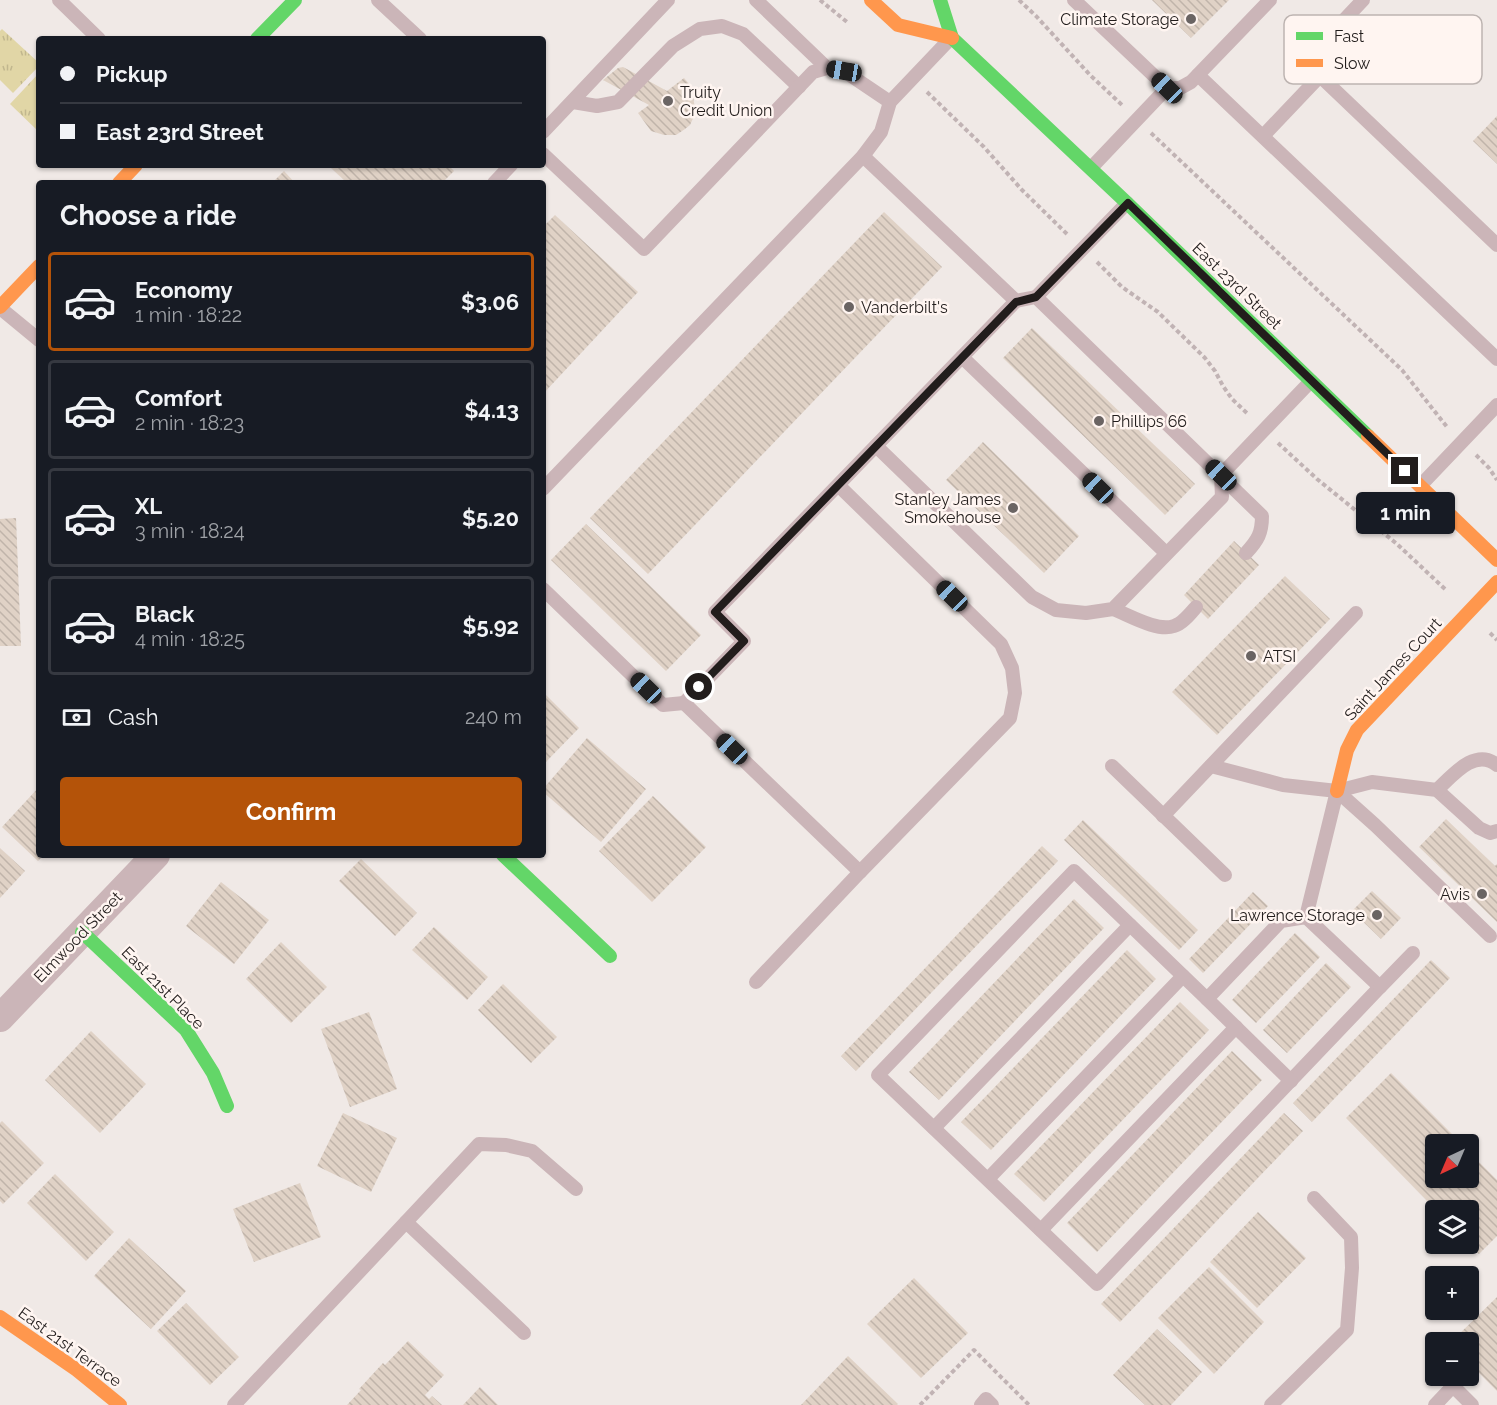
<!DOCTYPE html>
<meta charset="utf-8">
<style>
:root{--surface:#171b24;--page:#20242c;--text:#f1f3f6;--muted:#9ea1a6;--line:#363941;--accent:#b45309}
body{margin:0;font-family:Raleway,sans-serif;background:var(--page);color:var(--text);height:100vh;display:flex;flex-direction:column;font-size:22px;white-space:nowrap}
*{box-sizing:border-box;margin:0}
p{font-size:20px;color:var(--muted)}
.icon{flex:none;width:33px;height:33px;fill:none;stroke:currentColor;stroke-width:2;stroke-linecap:round;stroke-linejoin:round}
.map{position:relative;flex:1;overflow:hidden}
.drawer{position:absolute;left:36px;top:180px;width:510px;height:678px;display:flex;flex-direction:column;background:var(--surface);border-radius:6px;box-shadow:0 2px 4px #0004}
.drawer>*{flex:none}
.top-card{position:absolute;left:36px;top:36px;width:510px;height:132px;border-radius:6px;box-shadow:0 2px 4px #0004;display:grid;align-content:center;height:132px;padding:0 24px;background:var(--surface)}
.needle{width:39px;rotate:224deg}
.buttons{position:absolute;left:1425px;top:1134px;display:grid;gap:12px}
.buttons a{display:grid;place-items:center;width:54px;height:54px;border-radius:6px;background:var(--surface);box-shadow:0 2px 4px #0004;font-size:30px}
.end{position:absolute;width:27px;height:27px;margin:-14px;border:8px solid #221d1c;background:#fff;box-shadow:0 0 0 3px #fff}
.from{border-radius:50%}
.bubble{position:absolute;height:42px;border-radius:6px;background:var(--surface);box-shadow:0 2px 4px #0004;font-size:20px;font-weight:700;line-height:42px;text-align:center}
.car{position:absolute;width:18px;height:36px;margin:-18px -9px;border-radius:8px;box-shadow:0 0 4px 2px #0007;background:linear-gradient(#222 24%,#8ab4d8 0 40%,#222 0 76%,#8ab4d8 0 86%,#222 0)}
.top-card b{display:flex;align-items:center;gap:21px;height:57px;font-size:22px}
.top-card b+b{border-top:2px solid var(--line)}
.top-card i{width:15px;height:15px;background:var(--text)}
ul{padding:0;list-style:none}
li{display:flex;align-items:center;gap:18px;height:99px;margin:0 12px 9px;padding:0 12px;border:3px solid var(--line);border-radius:6px}
li div{flex:1}
li b{display:block;font-size:22px}
li em{font-style:normal;font-weight:700}
li.active{border-color:var(--accent)}
li>.icon{width:54px;height:54px;stroke-width:1.5}
h2{padding:0 24px;font-size:27px;line-height:72px}
.pay{display:flex;align-items:center;gap:15px;height:66px;padding:0 24px;font-size:22px}
.pay p{margin-inline-start:auto}
.button{display:flex;gap:12px;margin-top:auto;padding:12px 24px}
.button a{flex:1;height:69px;border-radius:6px;background:var(--accent);color:#fff;font-size:24px;font-weight:700;line-height:69px;text-align:center}
.map>svg:first-child{display:block}
.park{fill:url(#park-tufts)}
.building{fill:url(#building-back-hatch)}
.lines{fill:none;stroke-linecap:round;stroke-linejoin:round}
.path{stroke:#c1b3b4;stroke-width:4;stroke-dasharray:4.5 3;stroke-linecap:butt}
.lane{stroke:#cbb5b8;stroke-width:14}
.street{stroke:#cbb5b8;stroke-width:28}
.fast{stroke:#63d668;stroke-width:14}
.slow{stroke:#ff974d;stroke-width:14}
.route{stroke:#221d1c;stroke-width:8}
.poi-dot{fill:#6a6463;stroke:#fff5f1;stroke-width:2}
.labels{text-anchor:middle;dominant-baseline:central;stroke-width:5;stroke-linejoin:round;paint-order:stroke}
.poi-label{font-size:16px;fill:#221d1c;stroke:#fff5f1;text-anchor:end}
.street-label{font-size:16px;fill:#221d1c;stroke:#fff5f1}
.key{fill:#fff5f1;stroke:#bdb4b1;stroke-width:1.5}
.key-label{font-size:16px;fill:#221d1c}
</style>
<div class="map">
<svg width="1497" height="1405" viewBox="0 0 1497 1405">
<defs>
<pattern id="park-tufts" width="24" height="20" patternUnits="userSpaceOnUse" patternTransform="scale(1.5)"><rect width="24" height="20" fill="#e1d6a6"/><path d="M3 7l-1-3M5 7V3M7 7l1-3M15 17l-1-3M17 17v-4M19 17l1-3" fill="none" stroke="#c1b78e"/></pattern>
<pattern id="building-back-hatch" width="6" height="6" patternUnits="userSpaceOnUse" patternTransform="scale(1.5)"><rect width="6" height="6" fill="#e0d2c6"/><path d="M-1 5l2 2M0 0l6 6M5-1l2 2" fill="none" stroke="#c0b4aa"/></pattern>
</defs>
<rect width="100%" height="100%" fill="#f0e9e6"/>
<g class="park">
<path d="M 2,29 L 39,63 L 39,66 L 13,93 L 0,80 L 0,31 Z"/>
<path d="M 39,73 L 39,132 L 10,104 Z"/>
</g>
<g class="building">
<path d="M 1152,0 L 1229,0 L 1191,38 Z"/>
<path d="M 623,67 L 667,91 L 684,78 L 697,93 L 693,97 L 695,108 L 695,114 L 690,125 L 685,129 L 676,135 L 664,135 L 651,131 L 638,113 L 649,105 L 603,80 L 618,68 Z"/>
<path d="M 1497,116 L 1497,164 L 1473,141 Z"/>
<path d="M 328,165 L 448,165 L 454,171 L 442,183 L 347,183 Z"/>
<path d="M 284,171 L 295,183 L 272,183 Z"/>
<path d="M 884,212 L 942,267 L 648,574 L 590,518 Z"/>
<path d="M 555,215 L 638,292 L 543,394 L 543,227 Z"/>
<path d="M 1032,328 L 1195,484 L 1165,515 L 1003,358 Z"/>
<path d="M 983,442 L 1079,536 L 1044,573 L 946,480 Z"/>
<path d="M 16,518 L 21,646 L 0,646 L 0,519 Z"/>
<path d="M 586,524 L 701,635 L 666,671 L 551,560 Z"/>
<path d="M 1234,541 L 1259,565 L 1208,619 L 1184,595 Z"/>
<path d="M 1285,576 L 1330,619 L 1217,735 L 1172,692 Z"/>
<path d="M 543,692 L 579,728 L 543,765 Z"/>
<path d="M 587,738 L 646,789 L 601,842 L 543,792 L 543,789 Z"/>
<path d="M 39,787 L 39,855 L 44,855 L 38,861 L 2,827 Z"/>
<path d="M 653,796 L 706,847 L 652,902 L 599,851 Z"/>
<path d="M 1446,819 L 1495,866 L 1497,864 L 1497,922 L 1419,847 Z"/>
<path d="M 1083,820 L 1198,930 L 1179,950 L 1064,840 Z"/>
<path d="M 1042,846 L 1058,861 L 856,1071 L 841,1056 Z"/>
<path d="M 0,848 L 25,871 L 0,898 Z"/>
<path d="M 361,859 L 417,913 L 395,936 L 339,881 Z"/>
<path d="M 221,882 L 269,920 L 234,964 L 186,926 Z"/>
<path d="M 1372,891 L 1401,918 L 1381,939 L 1352,911 Z"/>
<path d="M 1253,892 L 1268,906 L 1203,973 L 1189,959 Z"/>
<path d="M 1074,899 L 1104,928 L 939,1100 L 909,1072 Z"/>
<path d="M 434,927 L 488,977 L 467,1000 L 412,950 Z"/>
<path d="M 1295,933 L 1320,957 L 1256,1023 L 1232,1000 Z"/>
<path d="M 281,942 L 327,987 L 291,1023 L 246,979 Z"/>
<path d="M 1127,950 L 1156,979 L 991,1150 L 961,1122 Z"/>
<path d="M 1431,960 L 1450,978 L 1312,1122 L 1293,1103 Z"/>
<path d="M 1326,963 L 1351,987 L 1287,1053 L 1263,1030 Z"/>
<path d="M 503,984 L 557,1037 L 531,1063 L 478,1010 Z"/>
<path d="M 1180,1002 L 1209,1030 L 1044,1202 L 1014,1174 Z"/>
<path d="M 369,1012 L 397,1089 L 350,1107 L 321,1029 Z"/>
<path d="M 91,1031 L 146,1084 L 100,1133 L 45,1080 Z"/>
<path d="M 1232,1051 L 1262,1080 L 1097,1252 L 1067,1223 Z"/>
<path d="M 1391,1073 L 1462,1144 L 1436,1144 L 1436,1178 L 1468,1178 L 1468,1151 L 1497,1180 L 1497,1236 L 1479,1254 L 1468,1243 L 1468,1210 L 1436,1210 L 1346,1118 Z"/>
<path d="M 343,1113 L 397,1138 L 371,1192 L 317,1166 Z"/>
<path d="M 1284,1113 L 1303,1131 L 1120,1322 L 1101,1304 Z"/>
<path d="M 2,1121 L 44,1163 L 3,1204 L 0,1201 L 0,1123 Z"/>
<path d="M 55,1174 L 114,1232 L 86,1261 L 27,1203 Z"/>
<path d="M 300,1183 L 321,1237 L 254,1262 L 233,1209 Z"/>
<path d="M 1258,1212 L 1306,1258 L 1257,1308 L 1210,1262 Z"/>
<path d="M 129,1238 L 186,1291 L 151,1329 L 94,1276 Z"/>
<path d="M 1209,1267 L 1264,1322 L 1214,1374 L 1158,1318 Z"/>
<path d="M 914,1278 L 968,1333 L 921,1378 L 867,1324 Z"/>
<path d="M 1497,1297 L 1497,1391 L 1468,1362 L 1468,1342 L 1451,1342 Z"/>
<path d="M 186,1303 L 239,1357 L 210,1385 L 157,1331 Z"/>
<path d="M 1157,1329 L 1202,1372 L 1171,1405 L 1145,1405 L 1113,1375 Z"/>
<path d="M 408,1341 L 444,1375 L 425,1395 L 429,1399 L 432,1396 L 442,1405 L 347,1405 L 361,1390 L 359,1389 L 383,1363 L 385,1365 Z"/>
<path d="M 848,1356 L 898,1404 L 897,1405 L 801,1405 Z"/>
<path d="M 480,1387 L 498,1405 L 463,1405 Z"/>
</g>
<g class="lines">
<g class="path">
<path d="M 820,0 L 847,22"/>
<path d="M 1019,0 L 1036,16 L 1090,75 L 1122,105"/>
<path d="M 927,92 L 984,147 L 1022,190 L 1067,234"/>
<path d="M 1151,133 L 1402,370 L 1447,427"/>
<path d="M 1097,262 L 1122,287 L 1158,312 L 1205,358 L 1215,371 L 1223,386 L 1232,399 L 1249,415"/>
<path d="M 1278,443 L 1317,479 L 1397,544 L 1446,590"/>
<path d="M 1476,455 L 1489,468 L 1497,480"/>
<path d="M 1490,633 L 1497,640"/>
<path d="M 920,1405 L 974,1350 L 1029,1405"/>
</g>
<g class="lane">
<path d="M 59,0 L 99,39"/>
<path d="M 378,0 L 420,39"/>
<path d="M 756,0 L 827,68"/>
<path d="M 1074,0 L 1167,88 L 1180,88 L 1191,82 L 1270,0"/>
<path d="M 1198,75 L 1497,359"/>
<path d="M 1320,76 L 1497,245"/>
<path d="M 573,102 L 597,106 L 618,102 L 673,46 L 700,29 L 722,26 L 743,34 L 799,87"/>
<path d="M 543,132 L 668,0"/>
<path d="M 1263,136 L 1320,76 L 1329,47 L 1345,19 L 1363,0"/>
<path d="M 543,154 L 644,249 L 813,72 L 827,68 L 844,71 L 890,102"/>
<path d="M 863,156 L 1016,301 L 1036,297 L 1262,516 C 1262,533 1258,540 1246,553"/>
<path d="M 1091,168 L 1167,88"/>
<path d="M 494,183 L 511,165"/>
<path d="M 1036,297 L 1127,203"/>
<path d="M 0,308 L 39,340"/>
<path d="M 962,357 L 1166,553"/>
<path d="M 876,446 L 1032,597 L 1056,610 L 1086,613 L 1113,609 L 1222,497 L 1221,475 L 1311,381"/>
<path d="M 838,485 L 1001,644 L 1012,668 L 1015,693 L 1010,718 L 860,872 L 684,703 L 744,641 L 715,612 L 1016,301"/>
<path d="M 1420,486 L 1497,405"/>
<path d="M 543,489 L 863,156 L 881,132 L 890,102 L 950,39"/>
<path d="M 543,589 L 663,705 L 684,703"/>
<path d="M 1113,609 C 1129,615 1157,632 1174,626 C 1182,624 1190,614 1196,607"/>
<path d="M 1112,766 L 1225,875"/>
<path d="M 1211,766 L 1283,785 L 1337,791 L 1372,782 L 1437,790 L 1479,828 L 1490,833 L 1497,831"/>
<path d="M 1437,790 C 1452,776 1475,747 1497,765"/>
<path d="M 1337,791 L 1375,825 L 1490,936"/>
<path d="M 1163,816 L 1356,613"/>
<path d="M 1306,917 L 1281,921 L 1207,999 L 1074,871 L 878,1075 L 1097,1284 L 1380,987 L 1306,917 L 1337,791"/>
<path d="M 756,982 L 860,872"/>
<path d="M 1380,987 L 1413,953"/>
<path d="M 1207,999 L 1291,1081"/>
<path d="M 934,1128 L 1130,925"/>
<path d="M 988,1179 L 1183,976"/>
<path d="M 406,1222 L 479,1144 L 506,1145 L 532,1151 L 576,1189"/>
<path d="M 1041,1230 L 1236,1027"/>
<path d="M 234,1405 L 406,1222 L 524,1333"/>
<path d="M 981,1405 L 986,1399 L 992,1405"/>
<path d="M 1271,1405 L 1347,1330 L 1352,1268 L 1351,1237 L 1314,1198"/>
<path d="M 1435,1405 L 1453,1386 L 1472,1405"/>
</g>
<path class="street" d="M 0,1018 L 156,855"/>
<g class="fast">
<path d="M 940,0 L 952,38 L 1127,203 L 1368,436"/>
<path d="M 257,39 L 295,0"/>
<path d="M 503,855 L 610,956"/>
<path d="M 82,932 L 186,1030 L 213,1073 L 227,1106"/>
</g>
<g class="slow">
<path d="M 871,0 L 898,25 L 952,38"/>
<path d="M 119,183 L 136,165"/>
<path d="M 0,307 L 39,266"/>
<path d="M 1368,436 L 1497,560"/>
<path d="M 1337,791 L 1347,750 L 1357,730 L 1497,582"/>
<path d="M 0,1317 L 77,1370 L 120,1405"/>
</g>
</g>
<g class="lines">
<path class="route" d="M 699,687 L 744,641 L 715,612 L 1016,302 L 1036,297 L 1128,203 L 1405,471"/>
</g>
<g class="poi-dot">
<circle cx="1191" cy="19" r="6"/>
<circle cx="668" cy="101" r="6"/>
<circle cx="849" cy="307" r="6"/>
<circle cx="1099" cy="421" r="6"/>
<circle cx="1013" cy="508" r="6"/>
<circle cx="1251" cy="656" r="6"/>
<circle cx="1482" cy="894" r="6"/>
<circle cx="1377" cy="915" r="6"/>
</g>
<g class="labels">
<g class="poi-label">
<text x="1179" y="19">Climate Storage</text>
<text x="680" y="92" text-anchor="start">Truity<tspan x="680" dy="18">Credit Union</tspan></text>
<text x="861" y="307" text-anchor="start">Vanderbilt's</text>
<text x="1111" y="421" text-anchor="start">Phillips 66</text>
<text x="1001" y="499">Stanley James<tspan x="1001" dy="18">Smokehouse</tspan></text>
<text x="1263" y="656" text-anchor="start">ATSI</text>
<text x="1470" y="894">Avis</text>
<text x="1365" y="915">Lawrence Storage</text>
</g>
<g class="street-label">
<text transform="translate(1237 286) rotate(44)">East 23rd Street</text>
<text transform="translate(1393 669) rotate(-47)">Saint James Court</text>
<text transform="translate(78 937) rotate(-46)">Elmwood Street</text>
<text transform="translate(163 988) rotate(45)">East 21st Place</text>
<text transform="translate(70 1347) rotate(36)">East 21st Terrace</text>
</g>
</g>
<rect x="1284" y="15" width="198" height="69" rx="9" class="key"/>
<rect x="1296" y="32" width="27" height="8" fill="#63d668"/>
<rect x="1296" y="59" width="27" height="8" fill="#ff974d"/>
<g class="key-label">
<text x="1334" y="42">Fast</text>
<text x="1334" y="69">Slow</text>
</g>
</svg>
<div class="buttons">
<a><svg class="needle" viewBox="-14 -14 28 28"><path d="M0-13l5 13h-10z" fill="#e53935"/><path d="M0 13l5-13h-10z" fill="#9ea1a6"/></svg></a>
<a><svg class="icon" aria-label="layers" viewBox="0 0 24 24"><path d="M12 4l9 5-9 5-9-5zM3 14l9 5 9-5"/></svg></a>
<a>+</a>
<a>−</a>
</div>
<i class="end from" style="left:699px;top:687px"></i>
<i class="end" style="left:1405px;top:471px"></i>
<div class="bubble" style="left:1356px;top:492px;width:99px">1 min</div>
<i class="car" style="left:844px;top:71px;rotate:280deg"></i>
<i class="car" style="left:1167px;top:88px;rotate:314deg"></i>
<i class="car" style="left:1221px;top:475px;rotate:314deg"></i>
<i class="car" style="left:1098px;top:488px;rotate:314deg"></i>
<i class="car" style="left:952px;top:596px;rotate:314deg"></i>
<i class="car" style="left:646px;top:688px;rotate:314deg"></i>
<i class="car" style="left:732px;top:749px;rotate:314deg"></i>
<div class="top-card">
<b><i class="from"></i>Pickup</b>
<b><i></i>East 23rd Street</b>
</div>
<section class="drawer">
<h2>Choose a ride</h2>
<ul>
<li class="active"><svg class="icon" aria-label="car" viewBox="0 0 24 24"><path d="M5 17H2v-5l4-1 3-4h7l3 4 3 1v5h-3M9 17h6M6 11h13"/><circle cx="7" cy="17" r="2"/><circle cx="17" cy="17" r="2"/></svg><div><b>Economy</b><p>1 min · 18:22</p></div><em>$3.06</em></li>
<li><svg class="icon" aria-label="car" viewBox="0 0 24 24"><path d="M5 17H2v-5l4-1 3-4h7l3 4 3 1v5h-3M9 17h6M6 11h13"/><circle cx="7" cy="17" r="2"/><circle cx="17" cy="17" r="2"/></svg><div><b>Comfort</b><p>2 min · 18:23</p></div><em>$4.13</em></li>
<li><svg class="icon" aria-label="car" viewBox="0 0 24 24"><path d="M5 17H2v-5l4-1 3-4h7l3 4 3 1v5h-3M9 17h6M6 11h13"/><circle cx="7" cy="17" r="2"/><circle cx="17" cy="17" r="2"/></svg><div><b>XL</b><p>3 min · 18:24</p></div><em>$5.20</em></li>
<li><svg class="icon" aria-label="car" viewBox="0 0 24 24"><path d="M5 17H2v-5l4-1 3-4h7l3 4 3 1v5h-3M9 17h6M6 11h13"/><circle cx="7" cy="17" r="2"/><circle cx="17" cy="17" r="2"/></svg><div><b>Black</b><p>4 min · 18:25</p></div><em>$5.92</em></li>
</ul>
<div class="pay"><svg class="icon" aria-label="cash" viewBox="0 0 24 24"><path d="M3 7h18v10H3z"/><circle cx="12" cy="12" r="2"/></svg>Cash<p>240 m</p></div>
<div class="button"><a>Confirm</a></div>
</section>
</div>
